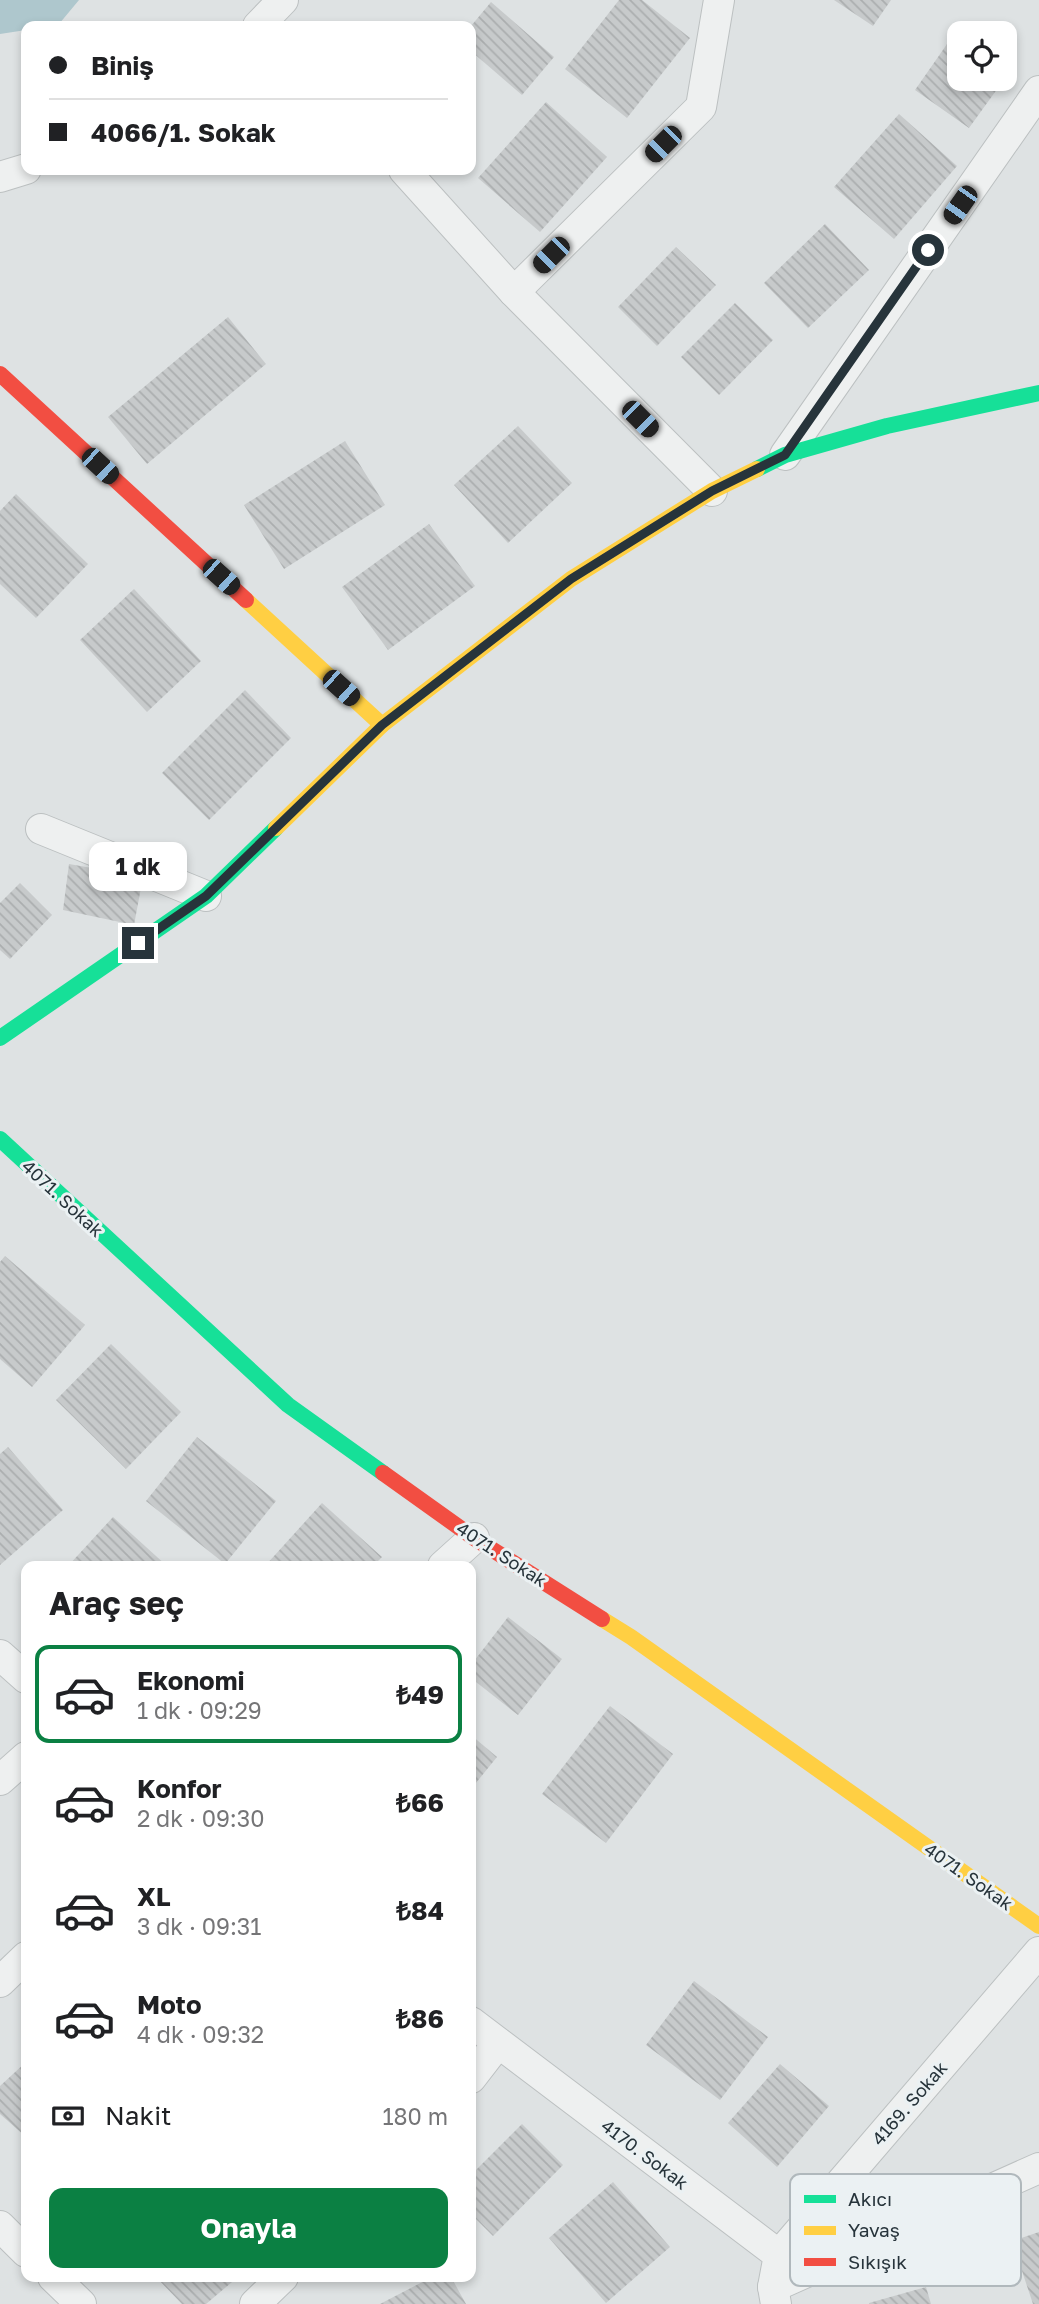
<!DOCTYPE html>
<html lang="tr">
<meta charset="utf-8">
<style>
:root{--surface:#fff;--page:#f6f6f6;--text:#202124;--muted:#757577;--line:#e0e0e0;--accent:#0b8043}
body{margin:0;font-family:"Golos Text",sans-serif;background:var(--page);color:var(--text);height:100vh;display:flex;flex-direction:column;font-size:26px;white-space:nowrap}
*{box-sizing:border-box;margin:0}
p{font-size:23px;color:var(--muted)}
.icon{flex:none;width:38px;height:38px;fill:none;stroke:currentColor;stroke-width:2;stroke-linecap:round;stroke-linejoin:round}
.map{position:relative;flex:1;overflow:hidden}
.drawer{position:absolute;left:21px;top:1561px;width:455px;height:721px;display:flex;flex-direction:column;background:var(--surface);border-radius:14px;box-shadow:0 4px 10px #0003}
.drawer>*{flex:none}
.hud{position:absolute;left:21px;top:21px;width:455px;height:154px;border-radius:14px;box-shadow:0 4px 10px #0003;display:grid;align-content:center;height:154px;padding:0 28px;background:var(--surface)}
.buttons{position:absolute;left:947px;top:21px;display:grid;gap:14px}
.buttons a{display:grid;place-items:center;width:70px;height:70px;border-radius:14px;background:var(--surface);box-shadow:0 4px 10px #0003;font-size:35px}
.end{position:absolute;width:32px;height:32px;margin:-16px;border:9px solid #27343b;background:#fff;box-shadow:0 0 0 4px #fff}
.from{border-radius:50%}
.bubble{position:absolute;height:49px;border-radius:14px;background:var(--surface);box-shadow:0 4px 10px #0003;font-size:23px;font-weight:700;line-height:49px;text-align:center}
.car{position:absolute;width:21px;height:42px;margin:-21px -10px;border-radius:9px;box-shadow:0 0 5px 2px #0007;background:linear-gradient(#222 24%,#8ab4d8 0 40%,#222 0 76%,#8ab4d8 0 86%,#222 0)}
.hud b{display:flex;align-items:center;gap:24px;height:66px;font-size:26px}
.hud b+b{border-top:2px solid var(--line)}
.hud i{width:18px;height:18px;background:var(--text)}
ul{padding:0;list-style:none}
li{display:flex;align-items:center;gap:21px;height:98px;margin:0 14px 10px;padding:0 14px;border:4px solid transparent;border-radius:14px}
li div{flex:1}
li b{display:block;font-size:26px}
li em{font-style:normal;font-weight:700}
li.current{border-color:var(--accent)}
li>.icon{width:63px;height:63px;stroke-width:1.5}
h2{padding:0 28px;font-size:32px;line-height:84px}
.pay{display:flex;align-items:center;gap:18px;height:77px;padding:0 28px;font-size:26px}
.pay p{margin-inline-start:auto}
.button{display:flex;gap:14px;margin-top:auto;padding:14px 28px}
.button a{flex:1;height:80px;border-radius:14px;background:var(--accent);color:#fff;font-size:28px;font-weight:700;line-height:80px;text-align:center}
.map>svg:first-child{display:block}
.water{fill:#aec7cd}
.building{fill:url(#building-back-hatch)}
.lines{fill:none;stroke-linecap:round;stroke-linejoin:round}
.street-casing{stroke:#bcc0c1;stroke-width:32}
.street{stroke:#eef0f0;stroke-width:30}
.fast{stroke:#16e098;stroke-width:16}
.slow{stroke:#ffcf43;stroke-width:16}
.jam{stroke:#f24e42;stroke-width:16}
.route{stroke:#27343b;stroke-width:9}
.labels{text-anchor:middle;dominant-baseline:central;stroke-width:6;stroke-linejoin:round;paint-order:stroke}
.street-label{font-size:18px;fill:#27343b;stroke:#ebf1f3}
.key{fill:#ebf1f3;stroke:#b0b8bc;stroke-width:2}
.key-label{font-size:19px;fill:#27343b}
</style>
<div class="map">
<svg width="1039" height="2304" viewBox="0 0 1039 2304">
<defs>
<pattern id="building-back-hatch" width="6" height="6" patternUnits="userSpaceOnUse" patternTransform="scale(1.75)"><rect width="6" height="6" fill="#c7cacb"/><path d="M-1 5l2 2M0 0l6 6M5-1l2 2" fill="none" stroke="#abaeaf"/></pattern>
</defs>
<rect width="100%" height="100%" fill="#dee2e3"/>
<path class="water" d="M 0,0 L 79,0 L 59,24 L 26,26 L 26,30 L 0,34 Z"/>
<g class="building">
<path d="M 619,0 L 642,0 L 690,38 L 627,118 L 565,69 Z"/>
<path d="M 834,0 L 891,0 L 873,26 Z"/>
<path d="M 491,2 L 554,57 L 522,95 L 471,51 L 471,26 Z"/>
<path d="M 961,24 L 974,33 L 959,33 L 959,79 L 1004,79 L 1004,55 L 1016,63 L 969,128 L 915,90 Z"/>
<path d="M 546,102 L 607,157 L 540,232 L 478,178 Z"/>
<path d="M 899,114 L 957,166 L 894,239 L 834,187 Z"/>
<path d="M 825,224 L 869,270 L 808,328 L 764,283 Z"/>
<path d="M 676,247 L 716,285 L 657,346 L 618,307 Z"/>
<path d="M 735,303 L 773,340 L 719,395 L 681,357 Z"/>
<path d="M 228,317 L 266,364 L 147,464 L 108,417 Z"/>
<path d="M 518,426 L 572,483 L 508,543 L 454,485 Z"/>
<path d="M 345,441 L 385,505 L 284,569 L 244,505 Z"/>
<path d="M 16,494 L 88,564 L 36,618 L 0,584 L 0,511 Z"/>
<path d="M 429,524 L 475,586 L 388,650 L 342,587 Z"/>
<path d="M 134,589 L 201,661 L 147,712 L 80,640 Z"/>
<path d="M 245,690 L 291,738 L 209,820 L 162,773 Z"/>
<path d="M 69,864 L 143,877 L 134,925 L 63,910 Z"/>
<path d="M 20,883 L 52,915 L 10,959 L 0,950 L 0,903 Z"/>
<path d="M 5,1256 L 85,1325 L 32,1387 L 0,1359 L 0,1262 Z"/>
<path d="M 111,1344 L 181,1412 L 126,1469 L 56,1400 Z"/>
<path d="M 197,1437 L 276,1501 L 225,1564 L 146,1501 Z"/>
<path d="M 8,1447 L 63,1510 L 0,1565 L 0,1454 Z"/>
<path d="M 322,1503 L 382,1557 L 373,1566 L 265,1566 Z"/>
<path d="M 113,1517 L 167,1566 L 68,1566 Z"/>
<path d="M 508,1617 L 562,1659 L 518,1715 L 471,1678 L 471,1665 Z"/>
<path d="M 610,1706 L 673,1754 L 606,1843 L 542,1794 Z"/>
<path d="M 471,1735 L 497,1757 L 471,1789 Z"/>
<path d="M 694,1981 L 768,2037 L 720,2100 L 646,2045 Z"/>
<path d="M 26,2062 L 26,2137 L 0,2114 L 0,2086 Z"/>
<path d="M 780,2064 L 829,2106 L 777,2167 L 728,2123 Z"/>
<path d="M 522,2124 L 563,2165 L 493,2236 L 471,2214 L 471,2175 Z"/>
<path d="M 613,2182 L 670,2247 L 606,2303 L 549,2238 Z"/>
<path d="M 1039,2232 L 1039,2304 L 1033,2304 L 1012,2241 Z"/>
<path d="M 156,2277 L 238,2277 L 206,2304 L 182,2304 Z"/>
<path d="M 432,2277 L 451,2277 L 466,2304 L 380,2304 Z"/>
<path d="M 926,2287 L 931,2304 L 869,2304 L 869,2303 Z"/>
</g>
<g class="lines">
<g class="street-casing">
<g id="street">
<path d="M 258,26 L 283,0"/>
<path d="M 404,170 L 514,292 L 712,491"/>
<path d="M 0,177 L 26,169"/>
<path d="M 514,292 L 701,107 L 719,0"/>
<path d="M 785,455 L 1039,91"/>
<path d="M 41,829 L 206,896"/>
<path d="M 443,1566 L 474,1538"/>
<path d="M 0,1655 L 26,1678"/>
<path d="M 0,1780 L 26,1757"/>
<path d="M 0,1982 L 26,1957"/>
<path d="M 471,2022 L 779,2255 L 773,2287 L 776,2304"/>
<path d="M 471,2078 L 498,2043"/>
<path d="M 0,2226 L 26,2252"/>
<path d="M 779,2255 L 1039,1952"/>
<path d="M 53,2277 L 81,2304"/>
<path d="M 773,2287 L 1039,2168"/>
<path d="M 255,2304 L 283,2277"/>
</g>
</g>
<use href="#street" class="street"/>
<g class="fast">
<path d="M 757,469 L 785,455 L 887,426 L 1039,393"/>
<path d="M 0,1038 L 206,896 L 276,828"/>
<path d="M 0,1139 L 288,1405 L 383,1473"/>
</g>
<g class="slow">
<path d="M 246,600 L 382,725"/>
<path d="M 276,828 L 382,725 L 571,579 L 712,491 L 757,469"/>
<path d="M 602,1619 L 631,1637 L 1039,1926"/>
</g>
<g class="jam">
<path d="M 0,374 L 246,600"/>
<path d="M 383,1473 L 474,1538 L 602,1619"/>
</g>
</g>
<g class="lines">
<path class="route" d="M 138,943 L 206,896 L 382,725 L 571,579 L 712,491 L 785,455 L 928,250"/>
</g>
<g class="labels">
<g class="street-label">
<text transform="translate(63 1198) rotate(43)">4071. Sokak</text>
<text transform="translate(502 1554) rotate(33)">4071. Sokak</text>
<text transform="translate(969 1876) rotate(35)">4071. Sokak</text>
<text transform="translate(909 2103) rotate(-49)">4169. Sokak</text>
<text transform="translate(645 2154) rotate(37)">4170. Sokak</text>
</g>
</g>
<rect x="790" y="2174" width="231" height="112" rx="10" class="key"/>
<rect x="804" y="2195" width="32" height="8" fill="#16e098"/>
<rect x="804" y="2226" width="32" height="9" fill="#ffcf43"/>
<rect x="804" y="2258" width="32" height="8" fill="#f24e42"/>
<g class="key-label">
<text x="848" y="2206">Akıcı</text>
<text x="848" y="2237">Yavaş</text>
<text x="848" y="2269">Sıkışık</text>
</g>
</svg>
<div class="buttons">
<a><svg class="icon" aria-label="locate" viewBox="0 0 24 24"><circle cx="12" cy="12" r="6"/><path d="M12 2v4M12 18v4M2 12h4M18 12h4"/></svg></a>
</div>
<i class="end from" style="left:928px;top:250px"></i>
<i class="end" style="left:138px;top:943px"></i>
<div class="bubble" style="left:89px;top:842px;width:98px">1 dk</div>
<i class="car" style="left:663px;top:144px;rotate:225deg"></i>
<i class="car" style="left:960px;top:205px;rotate:215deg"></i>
<i class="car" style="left:551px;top:255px;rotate:225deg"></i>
<i class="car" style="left:640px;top:419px;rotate:135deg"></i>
<i class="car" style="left:100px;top:466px;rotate:133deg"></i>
<i class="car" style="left:221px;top:577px;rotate:132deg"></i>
<i class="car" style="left:341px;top:688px;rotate:132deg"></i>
<div class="hud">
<b><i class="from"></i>Biniş</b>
<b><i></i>4066/1. Sokak</b>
</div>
<section class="drawer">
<h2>Araç seç</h2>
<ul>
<li class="current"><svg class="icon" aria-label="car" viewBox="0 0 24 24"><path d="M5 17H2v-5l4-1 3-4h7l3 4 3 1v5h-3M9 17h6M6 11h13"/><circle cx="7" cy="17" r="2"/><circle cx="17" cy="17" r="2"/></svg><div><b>Ekonomi</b><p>1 dk · 09:29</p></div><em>₺49</em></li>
<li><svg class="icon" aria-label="car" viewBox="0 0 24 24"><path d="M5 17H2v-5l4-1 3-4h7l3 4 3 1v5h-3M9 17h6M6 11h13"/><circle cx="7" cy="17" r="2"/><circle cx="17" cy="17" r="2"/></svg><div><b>Konfor</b><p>2 dk · 09:30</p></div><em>₺66</em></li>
<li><svg class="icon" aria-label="car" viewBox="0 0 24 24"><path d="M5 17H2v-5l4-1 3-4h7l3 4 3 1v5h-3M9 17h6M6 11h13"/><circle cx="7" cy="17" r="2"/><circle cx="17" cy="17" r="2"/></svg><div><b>XL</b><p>3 dk · 09:31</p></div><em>₺84</em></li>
<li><svg class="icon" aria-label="car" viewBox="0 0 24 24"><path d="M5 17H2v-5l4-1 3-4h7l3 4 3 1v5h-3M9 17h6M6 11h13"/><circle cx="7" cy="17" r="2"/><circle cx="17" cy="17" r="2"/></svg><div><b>Moto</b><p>4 dk · 09:32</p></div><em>₺86</em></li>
</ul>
<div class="pay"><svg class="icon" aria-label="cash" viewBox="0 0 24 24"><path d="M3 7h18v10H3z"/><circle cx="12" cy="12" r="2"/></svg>Nakit<p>180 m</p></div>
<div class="button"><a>Onayla</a></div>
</section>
</div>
